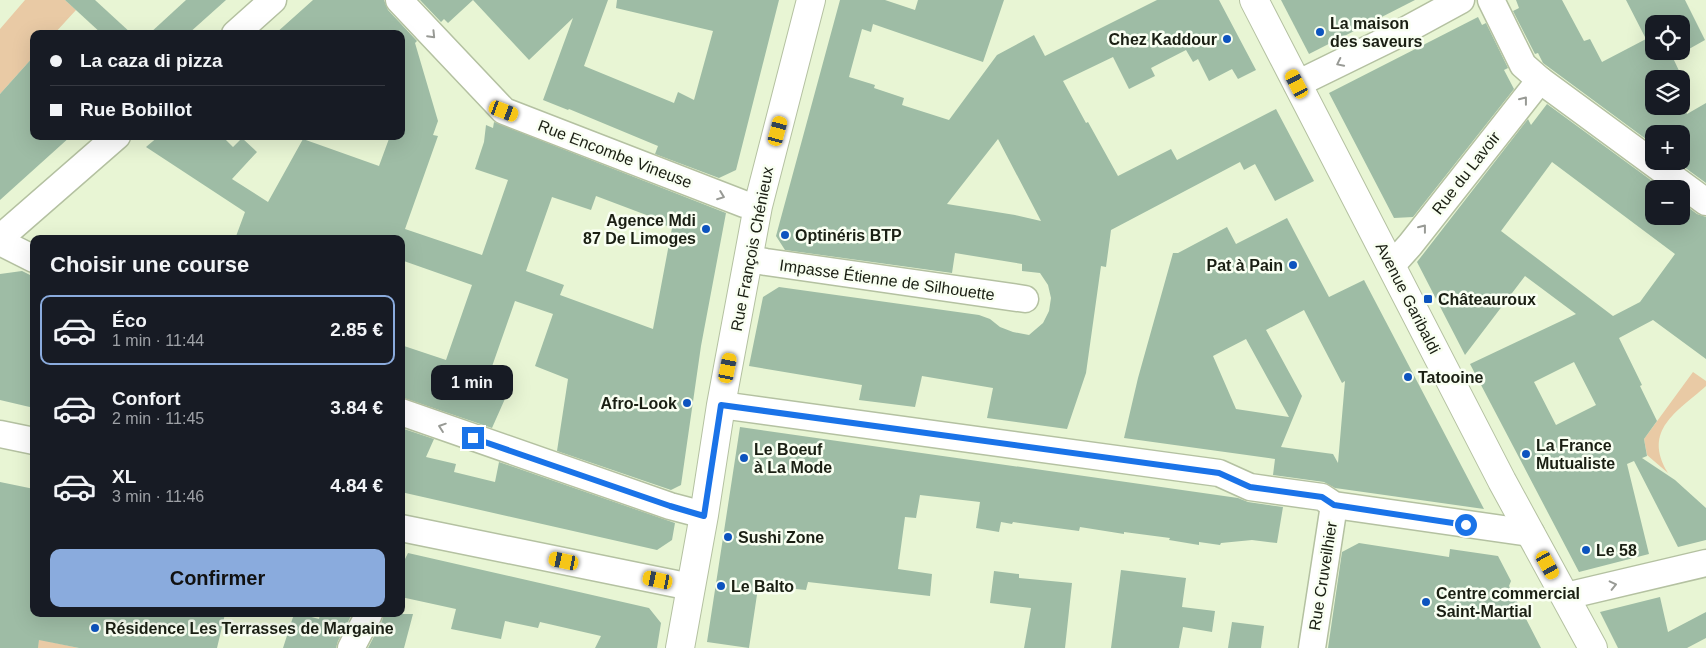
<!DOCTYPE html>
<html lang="fr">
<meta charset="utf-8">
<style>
:root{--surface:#171b24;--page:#242831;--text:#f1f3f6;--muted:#9ea1a6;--line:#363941;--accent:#8aabdd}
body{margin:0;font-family:Helvetica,sans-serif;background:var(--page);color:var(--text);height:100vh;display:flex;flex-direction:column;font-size:19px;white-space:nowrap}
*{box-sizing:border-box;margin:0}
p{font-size:16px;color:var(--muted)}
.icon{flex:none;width:28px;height:28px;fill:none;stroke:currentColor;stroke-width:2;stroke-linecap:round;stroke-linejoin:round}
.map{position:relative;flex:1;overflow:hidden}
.sheet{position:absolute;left:30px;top:235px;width:375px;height:382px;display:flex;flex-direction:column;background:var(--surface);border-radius:10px;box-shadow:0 5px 20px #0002}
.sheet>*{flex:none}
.guide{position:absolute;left:30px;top:30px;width:375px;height:110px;border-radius:10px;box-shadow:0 5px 20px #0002;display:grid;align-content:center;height:110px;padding:0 20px;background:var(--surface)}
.tools{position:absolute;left:1645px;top:15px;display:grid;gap:10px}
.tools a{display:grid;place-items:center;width:45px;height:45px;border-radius:10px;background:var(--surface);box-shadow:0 5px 20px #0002;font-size:25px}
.end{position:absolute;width:22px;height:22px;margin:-11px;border:6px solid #1a73e8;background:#fff;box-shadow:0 0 0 2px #fff}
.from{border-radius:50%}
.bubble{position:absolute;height:35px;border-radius:10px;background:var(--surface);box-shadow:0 5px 20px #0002;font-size:16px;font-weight:700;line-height:35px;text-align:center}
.car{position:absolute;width:15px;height:30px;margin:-15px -8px;border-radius:6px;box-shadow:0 0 4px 1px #0007;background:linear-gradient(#f5c518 24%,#345 0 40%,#f5c518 0 76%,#345 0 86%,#f5c518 0)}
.guide b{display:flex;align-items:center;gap:18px;height:48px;font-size:19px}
.guide b+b{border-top:1px solid var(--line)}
.guide i{width:12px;height:12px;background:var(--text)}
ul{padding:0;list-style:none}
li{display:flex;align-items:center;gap:15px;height:70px;margin:0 10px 8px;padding:0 10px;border:2px solid transparent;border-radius:10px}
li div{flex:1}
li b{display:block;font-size:19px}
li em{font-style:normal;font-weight:700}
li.current{border-color:var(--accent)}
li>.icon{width:45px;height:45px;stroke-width:1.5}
h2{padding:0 20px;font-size:22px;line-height:60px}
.primary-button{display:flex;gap:10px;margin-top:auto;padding:10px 20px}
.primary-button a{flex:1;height:58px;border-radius:10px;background:var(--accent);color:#111;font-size:20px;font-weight:700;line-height:58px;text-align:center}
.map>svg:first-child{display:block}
.green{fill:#e9caa5}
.building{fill:#9ebca5;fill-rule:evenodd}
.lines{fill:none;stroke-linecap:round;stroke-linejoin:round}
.minor-casing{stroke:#b4c1a1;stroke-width:29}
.major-casing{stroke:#b4c1a1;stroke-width:30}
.minor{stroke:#fff;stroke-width:26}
.major{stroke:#fff;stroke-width:28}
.oneway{stroke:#989a95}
.route{stroke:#1a73e8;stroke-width:6}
.poi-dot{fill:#0d54bf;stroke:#f9fff2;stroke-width:2}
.labels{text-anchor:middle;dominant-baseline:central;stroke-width:5;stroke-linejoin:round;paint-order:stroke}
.poi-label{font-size:16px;font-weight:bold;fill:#1a1f13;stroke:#f9fff2;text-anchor:start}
.street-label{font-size:16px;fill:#1a1f13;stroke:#f9fff2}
</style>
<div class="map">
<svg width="1706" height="648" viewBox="0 0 1706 648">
<rect width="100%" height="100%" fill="#e8f5d4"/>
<g class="green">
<path d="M 25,0 L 65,0 L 76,10 L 54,34 L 34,34 L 34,56 L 0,94 L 0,29 Z"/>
<path d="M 1693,372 L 1706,381 L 1706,386 C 1677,412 1642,430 1668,473 L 1647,455 L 1644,439 Z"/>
<path d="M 40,614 L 57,614 L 51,642 L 79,648 L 38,648 Z"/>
</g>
<g class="building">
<path d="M 65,0 L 95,0 L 132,34 L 102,34 Z"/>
<path d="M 186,0 L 226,0 L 188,34 L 149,34 Z"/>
<path d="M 313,0 L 384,0 L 388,10 L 417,41 L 415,43 L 438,121 L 433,135 L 438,136 L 405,229 L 482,255 L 508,180 L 475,169 L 484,142 L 486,125 L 493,128 L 494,122 L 726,213 L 701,346 L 681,485 L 671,490 L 557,451 L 568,379 L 535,366 L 553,314 L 515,301 L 489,375 L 512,383 L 492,428 L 401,397 L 401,345 L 446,360 L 472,285 L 401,260 L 401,239 L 235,239 L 245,212 L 146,147 L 159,136 L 222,136 L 233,147 L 242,138 L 257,152 L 232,179 L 268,202 L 303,139 L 379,166 L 390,136 L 401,136 L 401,34 L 275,34 ZM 596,196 L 649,216 L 648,218 L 672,228 L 653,329 L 560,295 L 564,285 L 526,271 L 552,197 L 591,210 Z"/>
<path d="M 420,0 L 473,0 L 448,23 L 444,19 L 441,22 Z"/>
<path d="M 473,0 L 608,0 L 584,66 L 674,103 L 678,92 L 694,100 L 713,31 L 616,8 L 617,0 L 779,0 L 736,170 L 719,178 L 655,154 L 658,146 L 569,109 L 568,110 L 543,100 L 573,18 L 529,60 Z"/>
<path d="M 840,0 L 885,0 L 915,10 L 918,0 L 1004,0 L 983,62 L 873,24 L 871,32 L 862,29 L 849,77 L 875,85 L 874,88 L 904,98 L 902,105 L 949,120 L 997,55 L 1034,35 L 1045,56 L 1157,0 L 1219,0 L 1256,70 L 1238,79 L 1232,69 L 1209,81 L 1198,59 L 1193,62 L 1186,50 L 1151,68 L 1155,76 L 1129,89 L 1113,57 L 1063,81 L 1086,123 L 1088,122 L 1118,176 L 1171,149 L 1177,160 L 1276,109 L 1314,181 L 1275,201 L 1255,164 L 1244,170 L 1240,162 L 1111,230 L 1106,267 L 1101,266 L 1086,373 L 1067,429 L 987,418 L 993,388 L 922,376 L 915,407 L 859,400 L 862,385 L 749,366 L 763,297 L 779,287 L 979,315 L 990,319 L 1000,327 L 1013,332 L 1029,335 L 1043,323 L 1049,311 L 1051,298 L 1048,285 L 1040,273 L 1022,271 L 1022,264 L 955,253 L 952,273 L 785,250 L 776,236 ZM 998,139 L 1041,221 L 1015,215 L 947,204 Z"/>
<path d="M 1281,0 L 1415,0 L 1309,54 Z"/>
<path d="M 1516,0 L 1562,0 L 1584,41 L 1590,39 L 1602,62 L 1646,39 L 1626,0 L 1685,0 L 1705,40 L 1673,58 L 1681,75 L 1674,79 L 1654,79 L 1654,106 L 1681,106 L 1681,101 L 1687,114 L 1706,103 L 1706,183 L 1676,161 L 1681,161 L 1681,134 L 1654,134 L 1654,145 L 1543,63 L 1538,53 L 1535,54 L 1513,11 L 1519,8 ZM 1654,24 L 1681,24 L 1681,51 L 1654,51 Z"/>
<path d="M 1478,17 L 1482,25 L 1486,23 L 1508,68 L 1504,70 L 1514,89 L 1413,217 L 1394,218 L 1329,93 Z"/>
<path d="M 34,56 L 34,136 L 71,136 L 0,200 L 0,94 Z"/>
<path d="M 1547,104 L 1663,189 L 1654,189 L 1654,216 L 1681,216 L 1681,202 L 1697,214 L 1706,217 L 1706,359 L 1653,320 L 1619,338 L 1642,385 L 1640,386 L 1657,421 L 1644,439 L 1647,456 L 1642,458 L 1675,480 L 1706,508 L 1706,540 L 1678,547 L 1634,461 L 1627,464 L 1649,554 L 1579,572 L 1470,364 L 1576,314 L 1525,276 L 1465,355 L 1417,262 L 1528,119 L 1531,125 ZM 1552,162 L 1675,254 L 1640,302 L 1613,316 L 1501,231 ZM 1574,362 L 1596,405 L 1556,425 L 1534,382 Z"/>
<path d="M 1287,218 L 1329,297 L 1364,280 L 1484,509 L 1335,488 L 1324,482 L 1273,475 L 1275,459 L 1124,438 L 1138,378 L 1173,253 L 1178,253 L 1227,227 L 1236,244 ZM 1304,310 L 1342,383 L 1345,381 L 1338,463 L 1333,454 L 1281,447 L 1302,396 L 1266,330 ZM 1246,339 L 1289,417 L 1236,409 L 1213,356 Z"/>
<path d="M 22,271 L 34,277 L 34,408 L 0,400 L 0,274 Z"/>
<path d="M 740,427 L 1238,498 L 1248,502 L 1283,507 L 1277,543 L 1252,540 L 1221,543 L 1220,545 L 1199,542 L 1199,545 L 1169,540 L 1170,538 L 1124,532 L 1124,534 L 1080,527 L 1079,531 L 1013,522 L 1012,524 L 1001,522 L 999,532 L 976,528 L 980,502 L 920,495 L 916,518 L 905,517 L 898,569 L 932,574 L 930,596 L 808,582 L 806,590 L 775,587 L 775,591 L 758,588 L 749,648 L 707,642 Z"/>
<path d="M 401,428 L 434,439 L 426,457 L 456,464 L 454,472 L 495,482 L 499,462 L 675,523 L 672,540 L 657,550 L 401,492 Z"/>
<path d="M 0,482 L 34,489 L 34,614 L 225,614 L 217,648 L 79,648 L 39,640 L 38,648 L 0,648 Z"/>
<path d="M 1359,543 L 1449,557 L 1450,549 L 1498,556 L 1511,581 L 1509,586 L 1541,648 L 1328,648 L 1342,552 Z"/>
<path d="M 408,553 L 649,608 L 661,623 L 657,648 L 595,648 L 601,636 L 540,622 L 538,628 L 505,621 L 501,639 L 451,629 L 456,609 L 401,597 L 401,567 Z"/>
<path d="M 1121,570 L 1186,578 L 1182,607 L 1215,611 L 1212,632 L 1183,627 L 1179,648 L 1111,648 Z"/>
<path d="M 994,571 L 1019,574 L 1019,578 L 1072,583 L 1065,648 L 1024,648 L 1031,608 L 990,603 Z"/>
<path d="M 1660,597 L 1668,632 L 1706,612 L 1706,638 L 1687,648 L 1618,648 L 1600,612 Z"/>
<path d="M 294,614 L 300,614 L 319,619 L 320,614 L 352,614 L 338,641 L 336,648 L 283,648 Z"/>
<path d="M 384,614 L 413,614 L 404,648 L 368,648 L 382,621 Z"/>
<path d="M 1232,622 L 1264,626 L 1261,648 L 1228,648 Z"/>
</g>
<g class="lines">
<g class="minor-casing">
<g id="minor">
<path d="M 399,0 L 504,111 L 744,204 L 758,206"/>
<path d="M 1491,0 L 1523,65 L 1540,80 L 1706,202"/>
<path d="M 235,34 L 273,0"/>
<path d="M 1297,84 L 1393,37 L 1461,0"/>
<path d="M 0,238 L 117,136"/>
<path d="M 0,242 L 34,259"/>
<path d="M 750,259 L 766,262 L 1025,299"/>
<path d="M 1392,265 L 1410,245 L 1540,80"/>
<path d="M 721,405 L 1219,473 L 1250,487 L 1322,497 L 1334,505 L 1531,533"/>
<path d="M 401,412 L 670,506 L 704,515"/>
<path d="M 0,434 L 34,441"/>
<path d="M 401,528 L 691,587"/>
<path d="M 1566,596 L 1706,563"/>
<path d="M 351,648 L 369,614"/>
<path d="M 1312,648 L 1334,505"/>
</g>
</g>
<g class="major-casing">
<g id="major">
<path d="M 1254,0 L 1502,481 L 1593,648"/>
<path d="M 680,648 L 704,515 L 721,405 L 758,206 L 811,0"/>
</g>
</g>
<use href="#minor" class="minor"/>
<use href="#major" class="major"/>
</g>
<defs><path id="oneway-chevron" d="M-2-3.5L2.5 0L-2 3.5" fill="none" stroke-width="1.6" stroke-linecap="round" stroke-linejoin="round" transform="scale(1.25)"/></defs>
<g class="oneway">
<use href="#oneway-chevron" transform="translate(432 35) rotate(46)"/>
<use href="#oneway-chevron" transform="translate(1340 63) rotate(154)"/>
<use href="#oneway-chevron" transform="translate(1524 100) rotate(-52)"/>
<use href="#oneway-chevron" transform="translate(721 196) rotate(21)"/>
<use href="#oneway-chevron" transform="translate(1423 228) rotate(-52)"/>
<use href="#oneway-chevron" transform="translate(442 427) rotate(-161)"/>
<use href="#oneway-chevron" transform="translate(1613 585) rotate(-13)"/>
</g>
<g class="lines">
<path class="route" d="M 473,438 L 670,506 L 704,516 L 721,405 L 1219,473 L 1250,487 L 1322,497 L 1334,505 L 1466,525"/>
</g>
<g class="poi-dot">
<circle cx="1320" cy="32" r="5"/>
<circle cx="1227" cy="39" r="5"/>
<circle cx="706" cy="229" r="5"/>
<circle cx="785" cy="235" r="5"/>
<circle cx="1293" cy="265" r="5"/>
<rect x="1423" y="294" width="10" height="10" rx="2.5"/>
<circle cx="1408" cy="377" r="5"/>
<circle cx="687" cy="403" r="5"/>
<circle cx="1526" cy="454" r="5"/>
<circle cx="744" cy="458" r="5"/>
<circle cx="728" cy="537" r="5"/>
<circle cx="1586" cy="550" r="5"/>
<circle cx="721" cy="586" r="5"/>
<circle cx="1426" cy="602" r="5"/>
<circle cx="95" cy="628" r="5"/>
</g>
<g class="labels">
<g class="poi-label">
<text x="1330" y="23">La maison<tspan x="1330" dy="18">des saveurs</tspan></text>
<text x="1217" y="39" text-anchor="end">Chez Kaddour</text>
<text x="696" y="220" text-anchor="end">Agence Mdi<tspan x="696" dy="18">87 De Limoges</tspan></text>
<text x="795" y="235">Optinéris BTP</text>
<text x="1283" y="265" text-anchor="end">Pat à Pain</text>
<text x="1438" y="299">Châteauroux</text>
<text x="1418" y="377">Tatooine</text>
<text x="677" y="403" text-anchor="end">Afro-Look</text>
<text x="1536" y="445">La France<tspan x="1536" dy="18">Mutualiste</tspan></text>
<text x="754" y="449">Le Boeuf<tspan x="754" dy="18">à La Mode</tspan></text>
<text x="738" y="537">Sushi Zone</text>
<text x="1596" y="550">Le 58</text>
<text x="731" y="586">Le Balto</text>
<text x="1436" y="593">Centre commercial<tspan x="1436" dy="18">Saint-Martial</tspan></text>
<text x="105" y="628">Résidence Les Terrasses de Margaine</text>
</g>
<g class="street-label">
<text transform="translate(615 154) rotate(21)">Rue Encombe Vineuse</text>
<text transform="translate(1466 173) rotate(-52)">Rue du Lavoir</text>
<text transform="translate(752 249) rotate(-79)">Rue François Chénieux</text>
<text transform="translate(887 280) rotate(8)">Impasse Étienne de Silhouette</text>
<text transform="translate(1408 298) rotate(63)">Avenue Garibaldi</text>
<text transform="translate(1323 576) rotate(-81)">Rue Cruveilhier</text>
</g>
</g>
</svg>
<div class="tools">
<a><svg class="icon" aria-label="locate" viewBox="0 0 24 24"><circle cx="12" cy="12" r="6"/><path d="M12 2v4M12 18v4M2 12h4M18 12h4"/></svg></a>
<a><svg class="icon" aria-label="layers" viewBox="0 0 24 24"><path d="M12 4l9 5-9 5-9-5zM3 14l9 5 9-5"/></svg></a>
<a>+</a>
<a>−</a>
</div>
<i class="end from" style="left:1466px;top:525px"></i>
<i class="end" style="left:473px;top:438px"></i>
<div class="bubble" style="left:431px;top:365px;width:82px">1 min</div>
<i class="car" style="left:1297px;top:84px;rotate:332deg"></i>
<i class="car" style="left:504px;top:111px;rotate:111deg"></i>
<i class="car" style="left:778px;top:131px;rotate:15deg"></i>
<i class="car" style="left:728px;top:368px;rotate:11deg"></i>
<i class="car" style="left:564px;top:561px;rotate:282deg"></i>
<i class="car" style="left:1548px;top:565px;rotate:151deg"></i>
<i class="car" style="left:658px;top:580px;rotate:282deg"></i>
<div class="guide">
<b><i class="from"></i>La caza di pizza</b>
<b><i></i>Rue Bobillot</b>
</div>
<section class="sheet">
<h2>Choisir une course</h2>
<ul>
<li class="current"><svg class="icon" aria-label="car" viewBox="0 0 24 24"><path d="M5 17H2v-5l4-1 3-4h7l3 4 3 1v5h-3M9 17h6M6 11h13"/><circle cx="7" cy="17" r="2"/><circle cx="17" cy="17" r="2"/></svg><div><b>Éco</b><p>1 min · 11:44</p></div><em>2.85 €</em></li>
<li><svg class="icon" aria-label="car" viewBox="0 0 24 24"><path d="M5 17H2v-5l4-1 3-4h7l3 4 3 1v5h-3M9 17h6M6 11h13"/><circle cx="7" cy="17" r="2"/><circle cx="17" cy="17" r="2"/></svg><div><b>Confort</b><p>2 min · 11:45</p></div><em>3.84 €</em></li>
<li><svg class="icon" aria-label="car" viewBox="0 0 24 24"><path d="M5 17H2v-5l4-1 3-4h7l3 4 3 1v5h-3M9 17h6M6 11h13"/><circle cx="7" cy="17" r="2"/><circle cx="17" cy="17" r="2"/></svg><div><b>XL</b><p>3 min · 11:46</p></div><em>4.84 €</em></li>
</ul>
<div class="primary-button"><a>Confirmer</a></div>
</section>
</div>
